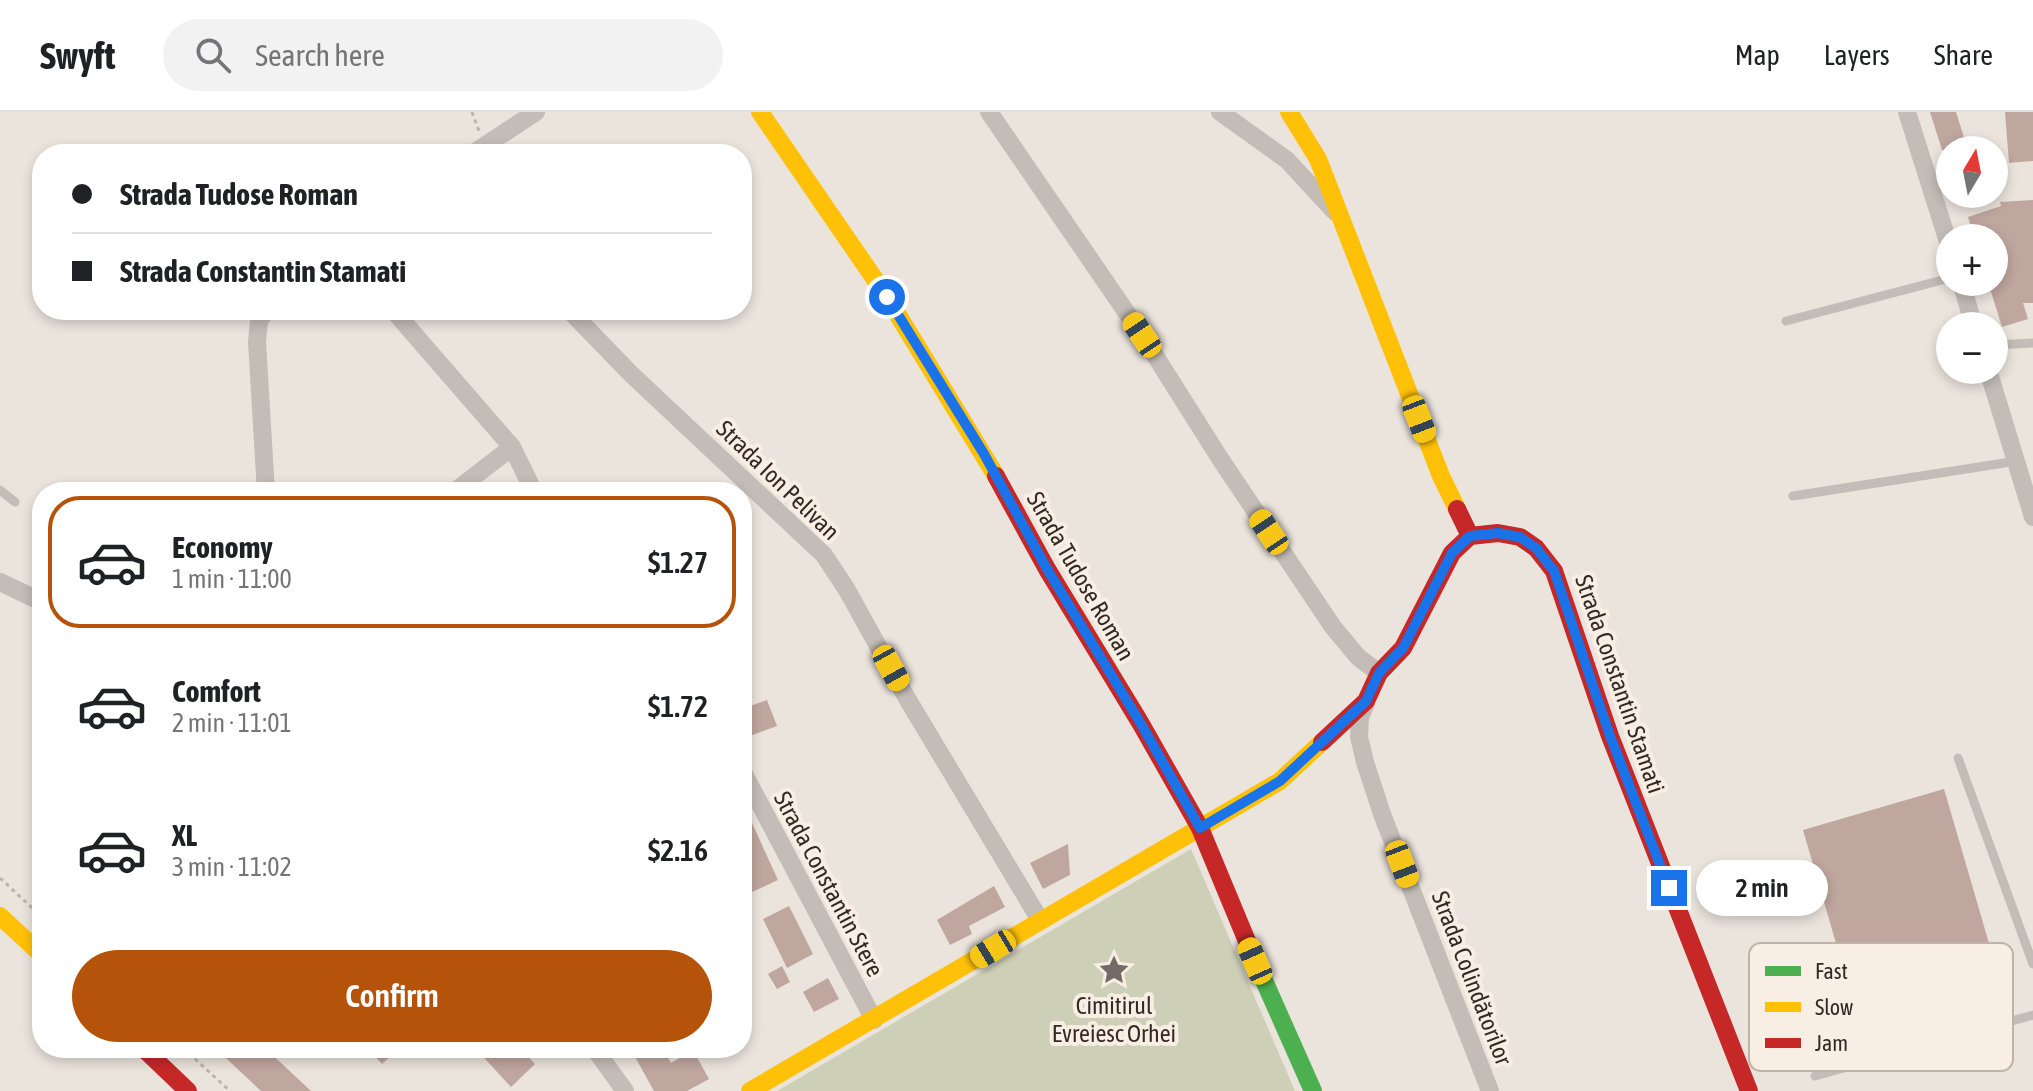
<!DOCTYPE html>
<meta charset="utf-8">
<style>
:root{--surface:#fff;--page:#f2f2f2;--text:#202124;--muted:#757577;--line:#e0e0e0;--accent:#b45309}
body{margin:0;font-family:"Asap Condensed",sans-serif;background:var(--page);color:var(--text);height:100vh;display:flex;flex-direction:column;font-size:30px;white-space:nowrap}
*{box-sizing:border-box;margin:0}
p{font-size:26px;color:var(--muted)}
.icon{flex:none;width:44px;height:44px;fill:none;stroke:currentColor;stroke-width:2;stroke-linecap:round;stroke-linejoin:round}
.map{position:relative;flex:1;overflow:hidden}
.panel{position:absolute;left:32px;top:370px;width:720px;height:576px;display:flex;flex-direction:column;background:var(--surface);border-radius:32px;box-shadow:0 4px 12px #0003}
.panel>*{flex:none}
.banner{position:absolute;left:32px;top:32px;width:720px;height:176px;border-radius:32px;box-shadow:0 4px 12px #0003;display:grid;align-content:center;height:176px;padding:0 40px;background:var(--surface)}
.needle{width:52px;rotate:10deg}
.tools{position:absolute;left:1936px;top:24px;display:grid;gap:16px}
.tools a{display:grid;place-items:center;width:72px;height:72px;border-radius:50%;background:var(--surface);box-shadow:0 4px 12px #0003;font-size:40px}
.end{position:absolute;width:36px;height:36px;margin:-18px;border:10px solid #1a73e8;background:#fff;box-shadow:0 0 0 4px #fff}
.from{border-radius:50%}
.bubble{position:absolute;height:56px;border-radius:28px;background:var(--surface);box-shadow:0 4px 12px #0003;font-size:26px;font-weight:600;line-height:56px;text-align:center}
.car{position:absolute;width:24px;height:48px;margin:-24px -12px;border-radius:10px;box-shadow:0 0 6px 2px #0007;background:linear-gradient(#f5c518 24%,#345 0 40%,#f5c518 0 76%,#345 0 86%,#f5c518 0)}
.banner b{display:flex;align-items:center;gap:28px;height:76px;font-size:30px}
.banner b+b{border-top:2px solid var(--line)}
.banner i{width:20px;height:20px;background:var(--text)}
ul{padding:14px 0 0;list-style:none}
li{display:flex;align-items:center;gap:24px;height:132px;margin:0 16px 12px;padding:0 24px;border:4px solid transparent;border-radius:32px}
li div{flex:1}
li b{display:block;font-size:30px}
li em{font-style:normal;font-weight:600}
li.on{border-color:var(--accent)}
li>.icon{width:72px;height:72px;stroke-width:1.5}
.button{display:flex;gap:16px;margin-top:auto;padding:16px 40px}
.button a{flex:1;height:92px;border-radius:48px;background:var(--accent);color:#fff;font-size:32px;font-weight:600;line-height:92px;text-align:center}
header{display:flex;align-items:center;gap:48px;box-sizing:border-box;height:112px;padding:0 40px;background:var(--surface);border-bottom:2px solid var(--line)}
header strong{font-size:38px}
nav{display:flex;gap:44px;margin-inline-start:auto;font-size:28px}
.search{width:560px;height:72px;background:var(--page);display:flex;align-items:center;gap:20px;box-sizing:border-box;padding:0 28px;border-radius:44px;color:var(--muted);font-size:30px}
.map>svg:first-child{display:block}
.green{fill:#cdd0b6}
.building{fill:#bfa69e}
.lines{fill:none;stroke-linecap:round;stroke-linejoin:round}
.path{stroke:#bcb4af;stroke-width:3;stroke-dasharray:4 4;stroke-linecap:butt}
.lane{stroke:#c4bcb6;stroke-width:9}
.street{stroke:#c4bcb6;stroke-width:18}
.fast{stroke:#4caf50;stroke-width:18}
.slow{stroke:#ffc107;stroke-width:18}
.jam{stroke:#c62828;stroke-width:18}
.route{stroke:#1a73e8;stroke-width:10}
.labels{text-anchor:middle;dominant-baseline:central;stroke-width:8;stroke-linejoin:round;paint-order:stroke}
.street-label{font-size:24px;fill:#342925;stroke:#f9eee3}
.poi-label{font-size:24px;fill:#342925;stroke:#f9eee3}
.key{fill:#f9eee3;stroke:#beb3aa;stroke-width:2}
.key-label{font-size:22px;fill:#342925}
</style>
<header>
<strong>Swyft</strong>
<div class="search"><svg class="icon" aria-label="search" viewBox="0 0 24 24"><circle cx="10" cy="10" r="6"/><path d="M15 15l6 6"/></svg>Search here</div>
<nav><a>Map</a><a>Layers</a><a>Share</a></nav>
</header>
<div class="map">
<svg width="2033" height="979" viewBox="0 0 2033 979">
<rect width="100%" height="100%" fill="#ebe4dd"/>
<path class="green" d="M 1191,737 L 1295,979 L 777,979 Z"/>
<g class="building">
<path d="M 1930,0 L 1956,0 L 1968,38 L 1942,38 Z"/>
<path d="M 2005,0 L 2033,0 L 2033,49 L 2009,51 Z"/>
<path d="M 2033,88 L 2033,191 L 2023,191 L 2028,207 L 2002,215 L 1988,170 L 1994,170 L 1994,126 L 1974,126 L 1968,105 L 2001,94 L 2000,90 Z"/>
<path d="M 767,588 L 777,614 L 750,624 L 742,597 Z"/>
<path d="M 1944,677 L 2007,893 L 1866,934 L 1803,718 Z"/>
<path d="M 742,689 L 778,768 L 750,781 L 742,763 Z"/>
<path d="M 1068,732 L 1070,763 L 1043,777 L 1030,751 Z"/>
<path d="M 994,774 L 1005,795 L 969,814 L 972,822 L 950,833 L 937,808 Z"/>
<path d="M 789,794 L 813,842 L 787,856 L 763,807 Z"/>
<path d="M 782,854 L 790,870 L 777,877 L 768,862 Z"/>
<path d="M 828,866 L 839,887 L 814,900 L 803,880 Z"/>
<path d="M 215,936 L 265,936 L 311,979 L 261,979 Z"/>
<path d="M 367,936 L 400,936 L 382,952 Z"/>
<path d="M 475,936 L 520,936 L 535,952 L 511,975 Z"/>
<path d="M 630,936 L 663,936 L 671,951 L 693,938 L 709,967 L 687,979 L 654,979 Z"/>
</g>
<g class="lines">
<g class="path">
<path d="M 472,0 L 479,19"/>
<path d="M 0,766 L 42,805"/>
<path d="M 183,936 L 230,979"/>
</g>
<g class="lane">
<path d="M 1786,209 L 1950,166"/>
<path d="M 1994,233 L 2033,231"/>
<path d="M 0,378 L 15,390"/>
<path d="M 1793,384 L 2017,349"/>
<path d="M 1958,646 L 2033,852"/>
<path d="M 1815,964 L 2033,903"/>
</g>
<g class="street">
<path d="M 989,0 L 1142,223 L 1221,348 L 1333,515 L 1358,545 L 1379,561"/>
<path d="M 1220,0 L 1287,48 L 1335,100"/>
<path d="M 1907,0 L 1950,136"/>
<path d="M 472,42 L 536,0"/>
<path d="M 1961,170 L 1974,214"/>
<path d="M 393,198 L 512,335 L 534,380"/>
<path d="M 569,198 L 631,262 L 824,443 L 847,478 L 905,583 L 1040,808"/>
<path d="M 1988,258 L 2033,405"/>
<path d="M 266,380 L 257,230 L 259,209 L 267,198"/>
<path d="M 454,380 L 512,335"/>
<path d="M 0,470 L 42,490"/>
<path d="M 1366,591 L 1360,606 L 1359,625 L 1365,650 L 1382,702 L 1490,979"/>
<path d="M 742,658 L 874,908"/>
<path d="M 594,936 L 625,979"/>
</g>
<path class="fast" d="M 1254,846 L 1313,979"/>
<g class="slow">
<path d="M 760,0 L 887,185 L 996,364"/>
<path d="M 1289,0 L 1318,47 L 1441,364 L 1457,397"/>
<path d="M 0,804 L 42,843"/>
<path d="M 750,979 L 1280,669 L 1322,630"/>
</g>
<g class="jam">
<path d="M 996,364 L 1047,457 L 1141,612 L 1200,716 L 1254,846"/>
<path d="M 1457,397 L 1470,424 L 1498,421 L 1520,425 L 1536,436 L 1554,459 L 1610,624 L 1749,979"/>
<path d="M 1322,630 L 1366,589 L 1379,561 L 1403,536 L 1452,441 L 1470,424"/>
<path d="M 143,936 L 188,979"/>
</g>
</g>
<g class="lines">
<path class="route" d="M 887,185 L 984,342 L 1047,457 L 1141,612 L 1200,716 L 1280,669 L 1366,589 L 1379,561 L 1403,536 L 1452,441 L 1470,424 L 1498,421 L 1520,425 L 1536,436 L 1554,459 L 1610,624 L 1669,776"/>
</g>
<defs>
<g id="sight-bare" transform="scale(2.4)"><path d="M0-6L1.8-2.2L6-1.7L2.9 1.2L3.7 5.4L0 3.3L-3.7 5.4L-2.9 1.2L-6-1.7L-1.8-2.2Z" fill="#746a65" stroke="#f9eee3" stroke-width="2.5" paint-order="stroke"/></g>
</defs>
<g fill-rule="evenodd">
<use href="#sight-bare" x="1114" y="858"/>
</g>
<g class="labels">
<g class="street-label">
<text transform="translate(778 368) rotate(44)">Strada Ion Pelivan</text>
<text transform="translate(1081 464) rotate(60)">Strada Tudose Roman</text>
<text transform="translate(1620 572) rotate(71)">Strada Constantin Stamati</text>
<text transform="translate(829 772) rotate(62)">Strada Constantin Stere</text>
<text transform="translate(1472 866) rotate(69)">Strada Colindătorilor</text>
</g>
<g class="poi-label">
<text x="1114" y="893">Cimitirul<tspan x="1114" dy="28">Evreiesc Orhei</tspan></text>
</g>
</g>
<rect x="1749" y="831" width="264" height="128" rx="12" class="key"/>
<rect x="1765" y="854" width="36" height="10" fill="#4caf50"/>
<rect x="1765" y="890" width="36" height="10" fill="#ffc107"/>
<rect x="1765" y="926" width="36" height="10" fill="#c62828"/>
<g class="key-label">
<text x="1815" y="867">Fast</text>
<text x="1815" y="903">Slow</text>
<text x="1815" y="939">Jam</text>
</g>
</svg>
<div class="tools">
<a><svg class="needle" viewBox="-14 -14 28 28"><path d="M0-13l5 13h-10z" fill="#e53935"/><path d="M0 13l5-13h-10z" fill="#757577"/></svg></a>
<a>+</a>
<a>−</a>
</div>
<i class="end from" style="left:887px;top:185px"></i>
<i class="end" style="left:1669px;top:776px"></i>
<div class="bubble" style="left:1696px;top:748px;width:132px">2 min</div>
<i class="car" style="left:1142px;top:223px;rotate:326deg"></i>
<i class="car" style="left:1419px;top:307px;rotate:159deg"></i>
<i class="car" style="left:1269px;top:420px;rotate:326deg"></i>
<i class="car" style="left:891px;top:556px;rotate:151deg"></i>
<i class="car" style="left:1402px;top:752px;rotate:159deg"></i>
<i class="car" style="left:993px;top:837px;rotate:239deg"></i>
<i class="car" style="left:1255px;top:849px;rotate:336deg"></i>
<div class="banner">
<b><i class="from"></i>Strada Tudose Roman</b>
<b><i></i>Strada Constantin Stamati</b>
</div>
<section class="panel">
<ul>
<li class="on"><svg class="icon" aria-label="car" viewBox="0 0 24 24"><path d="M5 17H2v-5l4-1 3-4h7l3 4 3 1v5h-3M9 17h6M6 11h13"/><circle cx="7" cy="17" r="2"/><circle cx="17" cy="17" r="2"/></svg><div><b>Economy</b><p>1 min · 11:00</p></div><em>$1.27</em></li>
<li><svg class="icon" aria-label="car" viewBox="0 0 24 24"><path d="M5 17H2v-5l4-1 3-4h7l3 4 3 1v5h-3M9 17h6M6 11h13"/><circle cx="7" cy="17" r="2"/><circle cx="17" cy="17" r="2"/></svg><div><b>Comfort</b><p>2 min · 11:01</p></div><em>$1.72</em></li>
<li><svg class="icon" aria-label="car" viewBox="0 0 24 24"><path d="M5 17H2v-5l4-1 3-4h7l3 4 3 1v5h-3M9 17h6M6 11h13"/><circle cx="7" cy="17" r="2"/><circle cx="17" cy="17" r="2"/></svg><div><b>XL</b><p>3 min · 11:02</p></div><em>$2.16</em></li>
</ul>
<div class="button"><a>Confirm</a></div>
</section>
</div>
